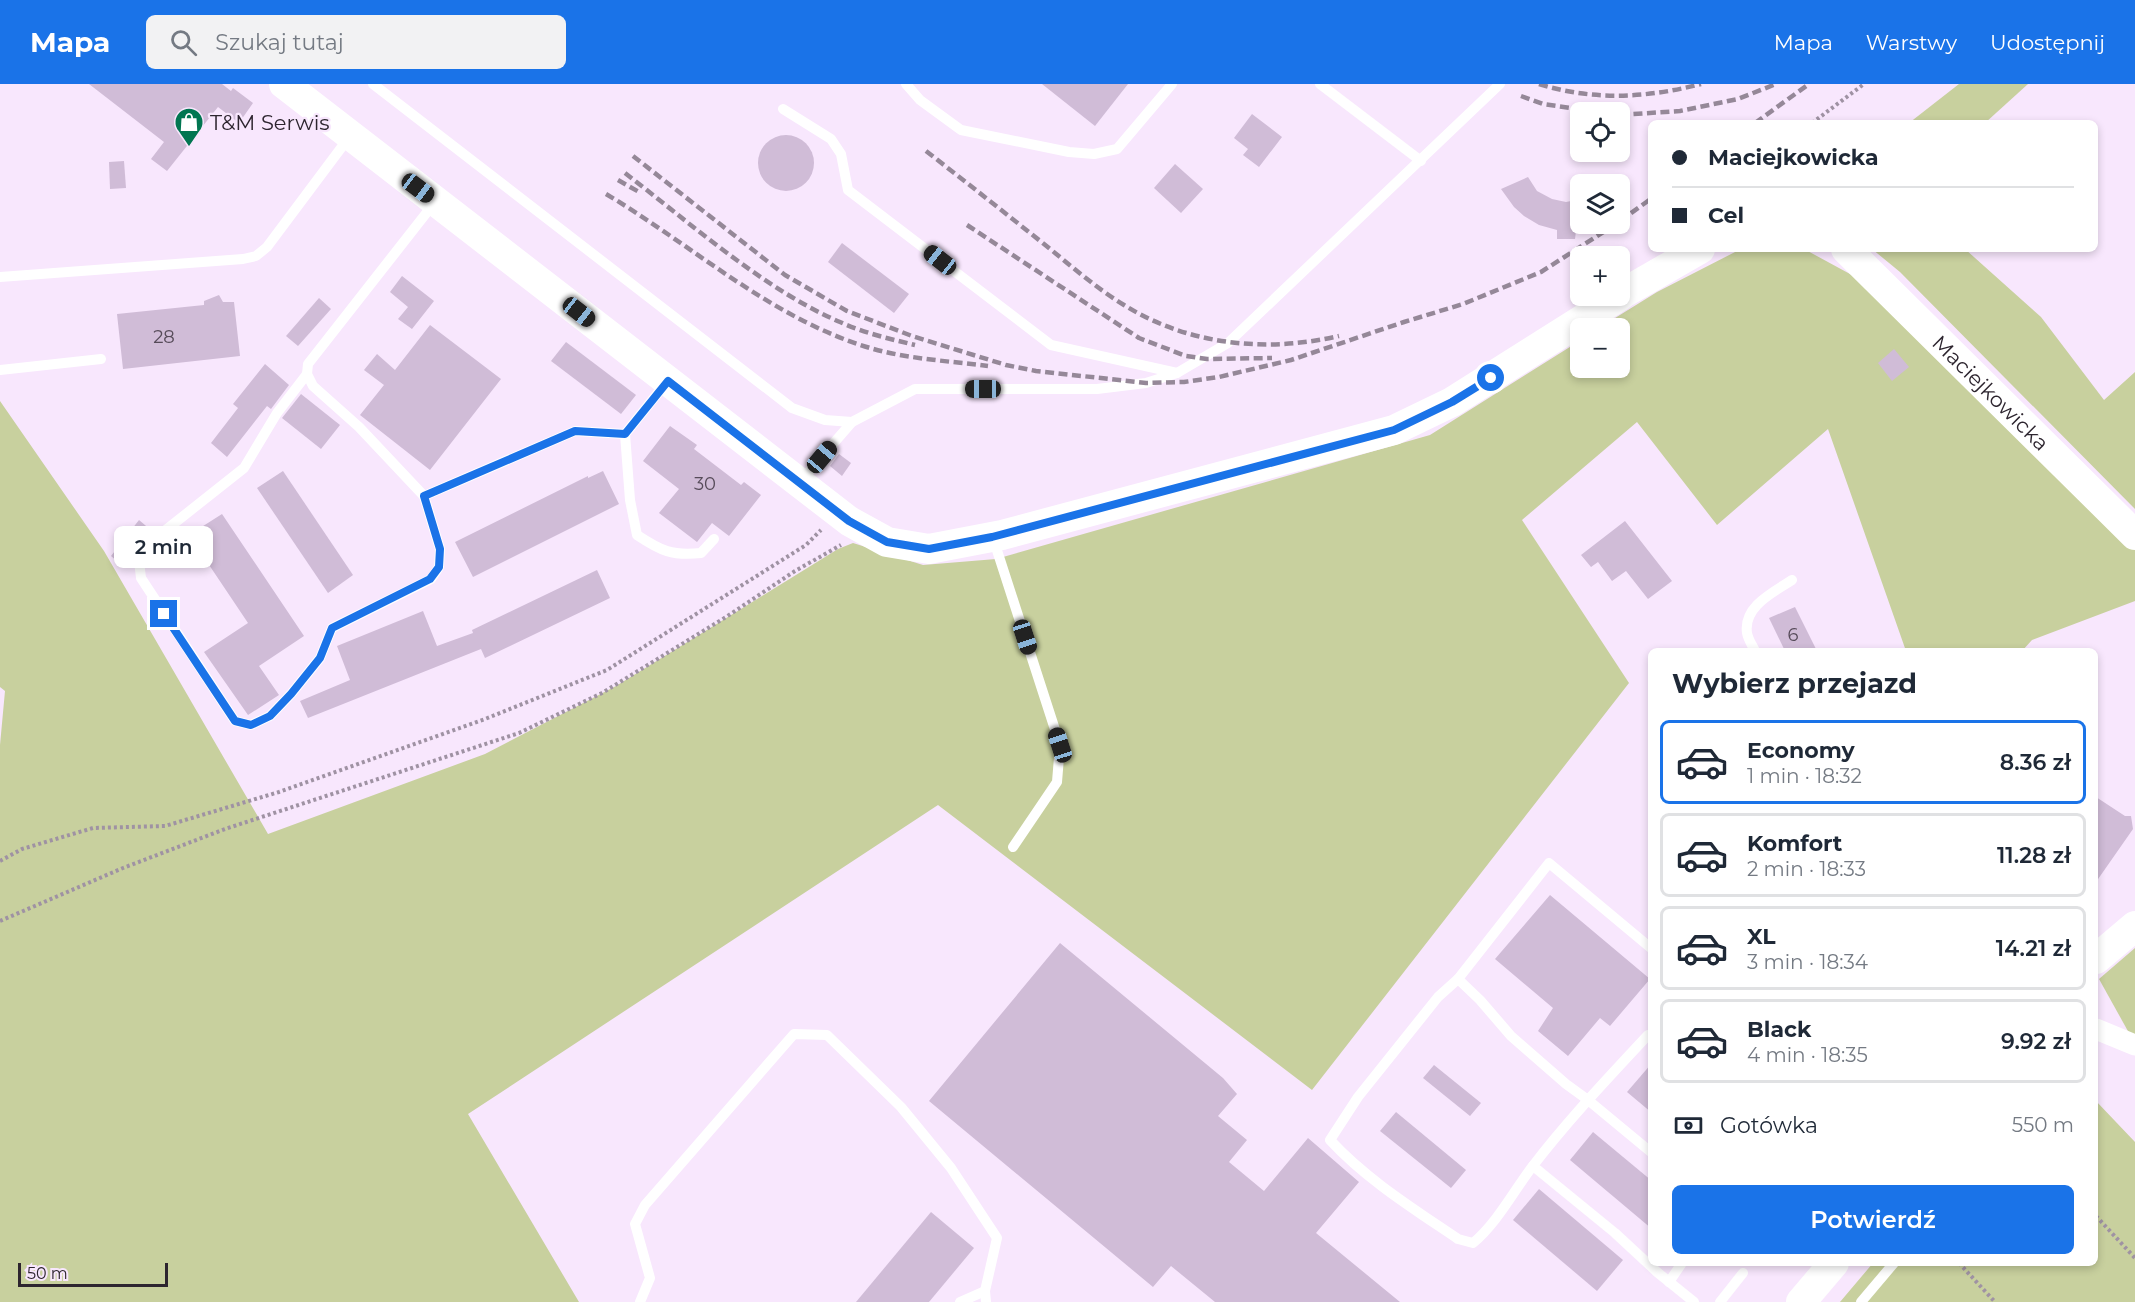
<!DOCTYPE html>
<html lang="pl">
<meta charset="utf-8">
<style>
:root{--surface:#fff;--page:#f2f2f3;--text:#1f2937;--muted:#747a83;--line:#e0e1e3;--accent:#1a73e8}
body{margin:0;font-family:Montserrat,sans-serif;background:var(--page);color:var(--text);height:100vh;display:flex;flex-direction:column;font-size:22px;white-space:nowrap}
*{box-sizing:border-box;margin:0}
p{font-size:20px;color:var(--muted)}
.icon{flex:none;width:33px;height:33px;fill:none;stroke:currentColor;stroke-width:2;stroke-linecap:round;stroke-linejoin:round}
.map{position:relative;flex:1;overflow:hidden}
.drawer{position:absolute;left:1648px;top:564px;width:450px;height:618px;display:flex;flex-direction:column;background:var(--surface);border-radius:9px;box-shadow:0 3px 9px #0003}
.drawer>*{flex:none}
.banner{position:absolute;left:1648px;top:36px;width:450px;height:132px;border-radius:9px;box-shadow:0 3px 9px #0003;display:grid;align-content:center;height:132px;padding:0 24px;background:var(--surface)}
.fabs{position:absolute;left:1570px;top:18px;display:grid;gap:12px}
.fabs a{display:grid;place-items:center;width:60px;height:60px;border-radius:9px;background:var(--surface);box-shadow:0 3px 9px #0003;font-size:30px}
.scale{position:absolute;left:18px;bottom:15px;width:150px;box-sizing:border-box;padding-left:6px;border:3px solid #2d252f;border-top:0;font-size:16px;line-height:21px;white-space:nowrap;color:#2d252f;-webkit-text-stroke:4px #f8e7fd;paint-order:stroke}
.end{position:absolute;width:27px;height:27px;margin:-14px;border:8px solid #1a73e8;background:#fff;box-shadow:0 0 0 3px #fff}
.from{border-radius:50%}
.bubble{position:absolute;height:42px;border-radius:9px;background:var(--surface);box-shadow:0 3px 9px #0003;font-size:20px;font-weight:600;line-height:42px;text-align:center}
.car{position:absolute;width:18px;height:36px;margin:-18px -9px;border-radius:8px;box-shadow:0 0 4px 2px #0007;background:linear-gradient(#222 24%,#8ab4d8 0 40%,#222 0 76%,#8ab4d8 0 86%,#222 0)}
.banner b{display:flex;align-items:center;gap:21px;height:57px;font-size:22px}
.banner b+b{border-top:2px solid var(--line)}
.banner i{width:15px;height:15px;background:var(--text)}
ul{padding:0;list-style:none}
li{display:flex;align-items:center;gap:18px;height:84px;margin:0 12px 9px;padding:0 12px;border:3px solid var(--line);border-radius:9px}
li div{flex:1}
li b{display:block;font-size:22px}
li em{font-style:normal;font-weight:600}
li.current{border-color:var(--accent)}
li>.icon{width:54px;height:54px;stroke-width:1.5}
h2{padding:0 24px;font-size:27px;line-height:72px}
.pay{display:flex;align-items:center;gap:15px;height:66px;padding:0 24px;font-size:22px}
.pay p{margin-inline-start:auto}
.cta{display:flex;gap:12px;margin-top:auto;padding:12px 24px}
.cta a{flex:1;height:69px;border-radius:9px;background:var(--accent);color:#fff;font-size:24px;font-weight:600;line-height:69px;text-align:center}
header{display:flex;align-items:center;gap:36px;box-sizing:border-box;height:84px;padding:0 30px;background:var(--accent);color:#fff}
header strong{font-size:28px}
nav{display:flex;gap:33px;margin-inline-start:auto;font-size:21px}
.search{width:420px;height:54px;background:var(--page);display:flex;align-items:center;gap:15px;box-sizing:border-box;padding:0 21px;border-radius:9px;color:var(--muted);font-size:22px}
.map>svg:first-child{display:block}
.green{fill:#c8d09e}
.building{fill:#d0bcd7}
.lines{fill:none;stroke-linecap:round;stroke-linejoin:round}
.path{stroke:#9f92a3;stroke-width:4;stroke-dasharray:3 3;stroke-linecap:butt}
.lane{stroke:#fff;stroke-width:10}
.street{stroke:#fff;stroke-width:21}
.secondary{stroke:#fff;stroke-width:30}
.rail{stroke:#958898;stroke-width:4.5;stroke-dasharray:9 4.5;stroke-linecap:butt}
.route{stroke:#1a73e8;stroke-width:8}
.labels{text-anchor:middle;dominant-baseline:central;stroke-width:4.5;stroke-linejoin:round;paint-order:stroke}
.number-label{font-size:18px;fill:#564b59}
.poi-label{font-size:21px;fill:#2d252f;stroke:#f8e7fd;text-anchor:start}
.street-label{font-size:21px;fill:#2d252f;stroke:#f8e7fd}
</style>
<header>
<strong>Mapa</strong>
<div class="search"><svg class="icon" aria-label="search" viewBox="0 0 24 24"><circle cx="10" cy="10" r="6"/><path d="M15 15l6 6"/></svg>Szukaj tutaj</div>
<nav><a>Mapa</a><a>Warstwy</a><a>Udostępnij</a></nav>
</header>
<div class="map">
<svg width="2135" height="1218" viewBox="0 0 2135 1218">
<rect width="100%" height="100%" fill="#f8e7fd"/>
<g class="green">
<path d="M 1959,0 L 2028,0 L 1985,39 L 1909,39 Z"/>
<path d="M 1769,165 L 1804,165 L 1874,203 L 2135,457 L 2135,517 L 2032,556 L 2022,567 L 1906,567 L 1828,345 L 1717,441 L 1637,338 L 1522,436 L 1629,599 L 1312,1006 L 938,721 L 468,1030 L 579,1218 L 0,1218 L 0,661 L 5,607 L 0,603 L 0,317 L 104,467 L 268,750 L 485,670 L 616,602 L 838,465 L 853,459 L 923,481 L 996,475 L 1430,351 L 1581,256 L 1581,284 L 1620,284 L 1620,244 L 1599,244 L 1657,208 L 1737,167 Z"/>
<path d="M 1872,165 L 1965,165 L 2041,233 L 2104,316 L 2135,288 L 2135,425 L 1900,188 Z"/>
<path d="M 2135,864 L 2135,951 L 2129,949 L 2099,895 Z"/>
<path d="M 2096,1017 L 2135,1058 L 2135,1218 L 1840,1218 L 1873,1179 L 2096,1179 Z"/>
</g>
<g class="building">
<path d="M 89,0 L 222,0 L 231,7 L 233,4 L 253,19 L 239,39 L 218,23 L 167,87 L 151,75 L 164,58 Z"/>
<path d="M 1042,0 L 1128,0 L 1095,42 Z"/>
<path d="M 1252,30 L 1282,53 L 1259,83 L 1243,71 L 1248,65 L 1234,54 Z"/>
<circle cx="786" cy="79" r="28"/>
<path d="M 124,77 L 126,104 L 110,105 L 109,78 Z"/>
<path d="M 1175,80 L 1203,105 L 1181,129 L 1154,104 Z"/>
<path d="M 1528,93 L 1537,107 L 1552,115 L 1566,118 L 1581,115 L 1581,145 L 1576,147 L 1575,155 L 1557,155 L 1557,146 L 1539,141 L 1524,132 L 1514,123 L 1501,105 Z"/>
<path d="M 842,159 L 909,210 L 894,229 L 828,178 Z"/>
<path d="M 402,192 L 434,217 L 412,245 L 398,235 L 408,223 L 390,208 Z"/>
<path d="M 219,211 L 223,218 L 234,218 L 240,272 L 123,285 L 117,230 L 204,221 L 204,217 Z"/>
<path d="M 319,214 L 331,225 L 298,262 L 286,252 Z"/>
<path d="M 430,241 L 501,295 L 430,386 L 360,331 L 384,301 L 364,286 L 377,270 L 395,286 Z"/>
<path d="M 566,258 L 636,311 L 621,330 L 551,277 Z"/>
<path d="M 1894,265 L 1909,283 L 1892,297 L 1878,279 Z"/>
<path d="M 265,280 L 289,301 L 271,325 L 267,322 L 227,373 L 211,359 L 238,324 L 233,320 Z"/>
<path d="M 301,310 L 340,341 L 321,365 L 282,334 Z"/>
<path d="M 670,342 L 697,361 L 694,365 L 741,401 L 744,398 L 761,411 L 729,452 L 712,439 L 697,458 L 659,429 L 679,405 L 643,377 Z"/>
<path d="M 839,370 L 851,379 L 842,392 L 830,382 Z"/>
<path d="M 283,387 L 353,491 L 328,509 L 257,404 Z"/>
<path d="M 603,387 L 619,420 L 473,493 L 455,458 L 588,392 L 588,394 Z"/>
<path d="M 222,430 L 304,552 L 259,582 L 279,611 L 248,631 L 204,568 L 248,539 L 189,451 Z"/>
<path d="M 139,436 L 152,447 L 131,465 L 131,476 L 125,484 L 111,472 Z"/>
<path d="M 1625,437 L 1672,497 L 1648,515 L 1626,487 L 1612,497 L 1598,478 L 1591,483 L 1581,471 Z"/>
<path d="M 597,486 L 610,514 L 485,574 L 481,565 L 308,634 L 300,617 L 350,596 L 337,562 L 423,527 L 437,562 L 473,549 L 472,546 Z"/>
<path d="M 1795,523 L 1817,567 L 1785,567 L 1769,534 Z"/>
<path d="M 2096,713 L 2125,732 L 2131,732 L 2133,745 L 2096,798 Z"/>
<path d="M 1550,811 L 1650,895 L 1610,942 L 1600,934 L 1568,972 L 1538,947 L 1553,924 L 1495,875 Z"/>
<path d="M 1060,859 L 1223,994 L 1237,1010 L 1218,1032 L 1247,1056 L 1229,1078 L 1264,1107 L 1308,1054 L 1359,1098 L 1316,1149 L 1400,1218 L 1215,1218 L 1171,1182 L 1153,1203 L 929,1017 Z"/>
<path d="M 1652,979 L 1652,1029 L 1627,1008 Z"/>
<path d="M 1434,981 L 1481,1019 L 1470,1032 L 1423,994 Z"/>
<path d="M 1396,1028 L 1466,1086 L 1451,1104 L 1380,1047 Z"/>
<path d="M 1593,1048 L 1652,1097 L 1652,1145 L 1570,1076 Z"/>
<path d="M 1539,1105 L 1623,1176 L 1597,1207 L 1513,1136 Z"/>
<path d="M 931,1128 L 974,1164 L 929,1218 L 856,1218 Z"/>
</g>
<g class="lines">
<g class="path">
<path d="M 1812,39 L 1864,0"/>
<path d="M 0,777 L 22,765 L 93,744 L 165,742 L 279,708 L 485,635 L 607,586 L 806,461 L 821,446"/>
<path d="M 0,837 L 123,784 L 225,745 L 519,649 L 602,609 L 726,533 L 795,487 L 841,461"/>
<path d="M 2096,1132 L 2135,1174"/>
<path d="M 1959,1179 L 1995,1218"/>
</g>
<g class="lane">
<path d="M 373,0 L 792,324 L 825,336 L 852,338"/>
<path d="M 906,0 L 920,16 L 961,46 L 1069,68 L 1094,70 L 1117,65 L 1172,0"/>
<path d="M 1320,0 L 1421,77"/>
<path d="M 783,25 L 831,55 L 841,70 L 848,106 L 1051,261 L 1177,289"/>
<path d="M 435,118 L 308,280 L 307,290 L 313,302 L 359,343 L 424,412 L 575,347 L 625,350 L 666,299"/>
<path d="M 0,193 L 243,175 L 256,172 L 267,163 L 350,52"/>
<path d="M 0,286 L 101,275"/>
<path d="M 307,290 L 277,329 L 244,384 L 138,468 L 141,494 L 235,637 L 251,641 L 270,632 L 291,610 L 320,574 L 332,544 L 431,495 L 439,483 L 440,465 L 424,412"/>
<path d="M 625,350 L 630,416 L 637,451 C 661,467 672,472 701,469 L 714,455"/>
<path d="M 800,398 L 852,338 L 915,305 L 1097,305 L 1146,299 L 1177,289 L 1228,259 L 1500,0"/>
<path d="M 993,454 L 1060,661 L 1057,698 L 1013,763"/>
<path d="M 1755,567 C 1752,561 1748,555 1747,549 C 1743,522 1774,508 1792,496"/>
<path d="M 1652,865 L 1549,779 L 1458,895 L 1438,913 L 1358,1013 L 1330,1056 C 1367,1096 1414,1125 1458,1155 L 1473,1159 C 1497,1139 1513,1108 1532,1083 C 1568,1036 1608,994 1648,951 L 1652,950"/>
<path d="M 1458,895 L 1480,916 L 1511,952 L 1566,1000 L 1588,1016 L 1652,1069"/>
<path d="M 1533,1082 L 1615,1149 L 1657,1188 L 1694,1218"/>
<path d="M 1669,1198 L 1682,1179"/>
<path d="M 640,1218 L 650,1194 L 635,1140 L 645,1121 L 794,950 L 827,951 L 901,1023 L 951,1084 L 997,1154 L 985,1207 L 986,1218"/>
<path d="M 960,1218 L 985,1207"/>
<path d="M 1720,1218 L 1743,1189"/>
<path d="M 1861,1218 L 1894,1179"/>
</g>
<path class="street" d="M 2096,945 L 2135,961"/>
<g class="secondary">
<path d="M 284,0 L 849,437 L 887,458 L 929,465 L 1002,451 L 1394,346 L 1452,318 L 1620,212"/>
<path id="s1" d="M 1846,165 L 2135,451"/>
<path d="M 1620,211 L 1700,165"/>
<path d="M 2096,875 L 2135,842"/>
<path d="M 1801,1218 L 1834,1179"/>
</g>
<g class="rail">
<path d="M 1539,0 C 1593,17 1647,14 1701,0"/>
<path d="M 1521,12 L 1543,20 L 1599,28"/>
<path d="M 1620,31 L 1680,27 L 1738,15 L 1776,0"/>
<path d="M 1755,39 L 1809,0"/>
<path d="M 926,67 C 966,98 1005,129 1044,160 C 1070,181 1096,204 1124,221 C 1188,261 1266,269 1339,252"/>
<path d="M 633,72 L 785,191 L 847,227 L 912,252 L 1006,281 L 1036,287 L 1146,299 L 1184,298 L 1219,293 L 1291,276 L 1404,238 L 1463,220 L 1541,188 L 1616,140"/>
<path d="M 625,89 C 690,139 765,206 840,238 C 864,249 890,255 915,261"/>
<path d="M 618,96 L 639,108"/>
<path d="M 606,110 C 692,161 772,235 870,264 C 908,275 949,277 988,282"/>
<path d="M 1620,137 L 1652,114"/>
<path d="M 967,141 L 1139,254 L 1186,272 L 1207,275 L 1272,274"/>
</g>
</g>
<g class="lines">
<path class="route" d="M 164,530 L 235,637 L 251,641 L 270,632 L 291,610 L 320,574 L 332,544 L 430,495 L 439,483 L 440,465 L 424,412 L 575,347 L 625,350 L 668,297 L 849,437 L 887,458 L 929,465 L 992,453 L 1394,346 L 1452,318 L 1491,294"/>
</g>
<defs>
<g id="shop-pin" transform="scale(1.5)"><path d="M0 17L-7.5 6A9.5 9.5 0 1 1 7.5 6Z" fill="#017651" stroke="#f8e7fd"/><path d="M-5-2.5h2.3a2.7 3.5 0 0 1 5.4 0H5L5.5 6h-11ZM-1.5-2.5h3a1.5 2.3 0 0 0-3 0Z" fill="#fff"/></g>
</defs>
<g fill-rule="evenodd">
<use href="#shop-pin" x="189" y="38"/>
</g>
<g class="labels">
<g class="number-label">
<text x="164" y="253">28</text>
<text x="705" y="400">30</text>
<text x="1793" y="551">6</text>
</g>
<g class="poi-label">
<text x="210" y="38">T&amp;M Serwis</text>
</g>
<g class="street-label">
<text stroke="none"><textPath href="#s1" startOffset="204">Maciejkowicka</textPath></text>
</g>
</g>
</svg>
<div class="fabs">
<a><svg class="icon" aria-label="locate" viewBox="0 0 24 24"><circle cx="12" cy="12" r="6"/><path d="M12 2v4M12 18v4M2 12h4M18 12h4"/></svg></a>
<a><svg class="icon" aria-label="layers" viewBox="0 0 24 24"><path d="M12 4l9 5-9 5-9-5zM3 14l9 5 9-5"/></svg></a>
<a>+</a>
<a>−</a>
</div>
<div class="scale">50 m</div>
<i class="end from" style="left:1491px;top:294px"></i>
<i class="end" style="left:164px;top:530px"></i>
<div class="bubble" style="left:114px;top:442px;width:99px">2 min</div>
<i class="car" style="left:418px;top:104px;rotate:127deg"></i>
<i class="car" style="left:940px;top:176px;rotate:308deg"></i>
<i class="car" style="left:579px;top:228px;rotate:128deg"></i>
<i class="car" style="left:983px;top:305px;rotate:270deg"></i>
<i class="car" style="left:822px;top:373px;rotate:40deg"></i>
<i class="car" style="left:1025px;top:553px;rotate:162deg"></i>
<i class="car" style="left:1060px;top:661px;rotate:342deg"></i>
<div class="banner">
<b><i class="from"></i>Maciejkowicka</b>
<b><i></i>Cel</b>
</div>
<section class="drawer">
<h2>Wybierz przejazd</h2>
<ul>
<li class="current"><svg class="icon" aria-label="car" viewBox="0 0 24 24"><path d="M5 17H2v-5l4-1 3-4h7l3 4 3 1v5h-3M9 17h6M6 11h13"/><circle cx="7" cy="17" r="2"/><circle cx="17" cy="17" r="2"/></svg><div><b>Economy</b><p>1 min · 18:32</p></div><em>8.36 zł</em></li>
<li><svg class="icon" aria-label="car" viewBox="0 0 24 24"><path d="M5 17H2v-5l4-1 3-4h7l3 4 3 1v5h-3M9 17h6M6 11h13"/><circle cx="7" cy="17" r="2"/><circle cx="17" cy="17" r="2"/></svg><div><b>Komfort</b><p>2 min · 18:33</p></div><em>11.28 zł</em></li>
<li><svg class="icon" aria-label="car" viewBox="0 0 24 24"><path d="M5 17H2v-5l4-1 3-4h7l3 4 3 1v5h-3M9 17h6M6 11h13"/><circle cx="7" cy="17" r="2"/><circle cx="17" cy="17" r="2"/></svg><div><b>XL</b><p>3 min · 18:34</p></div><em>14.21 zł</em></li>
<li><svg class="icon" aria-label="car" viewBox="0 0 24 24"><path d="M5 17H2v-5l4-1 3-4h7l3 4 3 1v5h-3M9 17h6M6 11h13"/><circle cx="7" cy="17" r="2"/><circle cx="17" cy="17" r="2"/></svg><div><b>Black</b><p>4 min · 18:35</p></div><em>9.92 zł</em></li>
</ul>
<div class="pay"><svg class="icon" aria-label="cash" viewBox="0 0 24 24"><path d="M3 7h18v10H3z"/><circle cx="12" cy="12" r="2"/></svg>Gotówka<p>550 m</p></div>
<div class="cta"><a>Potwierdź</a></div>
</section>
</div>
